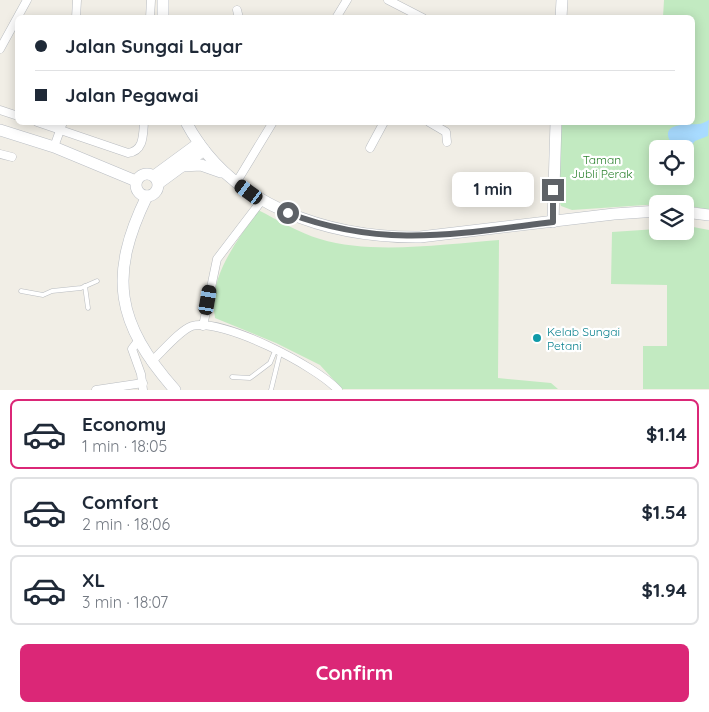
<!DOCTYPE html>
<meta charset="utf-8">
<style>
:root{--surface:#fff;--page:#f2f2f3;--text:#1f2937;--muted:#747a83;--line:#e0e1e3;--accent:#db2777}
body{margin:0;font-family:Quicksand,sans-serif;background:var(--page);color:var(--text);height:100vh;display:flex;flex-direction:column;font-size:19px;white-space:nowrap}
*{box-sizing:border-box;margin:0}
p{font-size:16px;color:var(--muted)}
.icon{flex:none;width:28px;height:28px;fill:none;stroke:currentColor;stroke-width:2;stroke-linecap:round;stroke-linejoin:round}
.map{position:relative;height:390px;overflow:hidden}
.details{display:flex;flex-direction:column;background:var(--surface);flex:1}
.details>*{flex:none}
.top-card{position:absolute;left:15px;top:15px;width:680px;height:110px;border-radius:8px;box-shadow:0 2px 12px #0003;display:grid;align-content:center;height:110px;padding:0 20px;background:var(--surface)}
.tools{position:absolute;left:649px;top:140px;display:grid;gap:10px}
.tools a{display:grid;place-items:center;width:45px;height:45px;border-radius:8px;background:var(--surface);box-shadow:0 2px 12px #0003;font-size:25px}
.end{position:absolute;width:22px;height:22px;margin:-11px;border:6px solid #5e6267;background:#fff;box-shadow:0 0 0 2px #fff}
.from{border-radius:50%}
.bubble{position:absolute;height:35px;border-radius:8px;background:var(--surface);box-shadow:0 2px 12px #0003;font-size:16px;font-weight:700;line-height:35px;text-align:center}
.car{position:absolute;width:15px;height:30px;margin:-15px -8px;border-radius:6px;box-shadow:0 0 4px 1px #0007;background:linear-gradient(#222 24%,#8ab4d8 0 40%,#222 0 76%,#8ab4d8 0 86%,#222 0)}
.top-card b{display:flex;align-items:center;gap:18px;height:48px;font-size:19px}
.top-card b+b{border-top:1px solid var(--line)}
.top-card i{width:12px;height:12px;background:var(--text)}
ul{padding:9px 0 0;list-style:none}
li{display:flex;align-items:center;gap:15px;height:70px;margin:0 10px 8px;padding:0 10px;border:2px solid var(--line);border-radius:8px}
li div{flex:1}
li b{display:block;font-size:19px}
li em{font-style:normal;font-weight:700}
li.current{border-color:var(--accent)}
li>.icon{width:45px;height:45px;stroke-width:1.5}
.button{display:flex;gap:10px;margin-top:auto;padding:10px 20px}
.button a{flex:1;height:58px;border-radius:8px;background:var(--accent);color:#fff;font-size:20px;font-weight:700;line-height:58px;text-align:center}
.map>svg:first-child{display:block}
.green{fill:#c2eac1;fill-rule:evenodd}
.water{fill:#a8dbff}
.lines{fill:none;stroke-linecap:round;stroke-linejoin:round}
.lane-casing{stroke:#b9bcc0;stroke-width:5}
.street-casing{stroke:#b9bcc0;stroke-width:9}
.secondary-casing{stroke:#b9bdc3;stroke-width:12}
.lane{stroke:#fff;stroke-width:4}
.street{stroke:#fff;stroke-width:8}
.secondary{stroke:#fff;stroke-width:11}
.route{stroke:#5e6267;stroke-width:6}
.culture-dot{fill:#0f9aa8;stroke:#fff;stroke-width:2}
.labels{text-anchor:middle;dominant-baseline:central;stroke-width:4.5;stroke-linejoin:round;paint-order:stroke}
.park-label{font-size:12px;fill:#2f8431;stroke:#fff}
.culture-label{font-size:12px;fill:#0d838f;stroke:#fff;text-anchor:start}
</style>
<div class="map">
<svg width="709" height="390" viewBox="0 0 709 390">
<rect width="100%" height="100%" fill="#f1eee6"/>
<g class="green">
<path d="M 664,0 L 709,0 L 709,210 L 675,203 L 572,210 L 561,206 L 557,194 L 559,123 L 692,122 L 692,18 L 663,17 ZM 658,149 L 685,149 L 685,176 L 658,176 Z"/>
<path d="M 258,210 C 278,220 299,233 320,239 C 372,255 445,244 499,240 L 498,378 L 551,383 L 558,389 L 342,389 L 320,365 L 276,343 L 215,318 C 207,277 237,242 258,210 Z"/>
<path d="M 688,226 L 709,230 L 709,389 L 643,389 L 643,346 L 667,346 L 667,285 L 611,284 L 612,232 L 657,229 L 658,231 L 685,231 L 685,227 Z"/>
</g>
<path class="water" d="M 709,120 L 708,136 L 695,141 L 691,146 L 691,162 L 685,167 L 685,149 L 678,149 C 676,146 672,144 670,141 C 660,122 689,125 698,124 C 702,124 705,122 709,120 Z"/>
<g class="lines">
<g class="lane-casing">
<g id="lane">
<path d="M 85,286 L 88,308"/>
<path d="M 21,291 L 43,295 L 52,291 L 81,288 L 97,281"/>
<path d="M 232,377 L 250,378 L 270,363 L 275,351"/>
<path d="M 271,390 L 280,353"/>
</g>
</g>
<g class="street-casing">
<g id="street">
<path d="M 388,0 L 423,18"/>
<path d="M 237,10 L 239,18"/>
<path d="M 76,18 L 77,0"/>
<path d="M 150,18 L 151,0"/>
<path d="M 336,18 L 347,0"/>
<path d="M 0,49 L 27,0"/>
<path d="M 0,110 L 18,116"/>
<path d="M 37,122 L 128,153 C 144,151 143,135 144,122"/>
<path d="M 429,122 L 446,132 L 447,142"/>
<path d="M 54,147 L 63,122"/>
<path d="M 370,148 L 384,122"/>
<path d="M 0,154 L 12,157"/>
<path d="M 236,183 L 273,122"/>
<path d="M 203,326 L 217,259 L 262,200"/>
<path d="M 138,341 L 132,349 L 141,374 L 143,390"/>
<path d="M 151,362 C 161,353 180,330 192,326 C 223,318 316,366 338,390"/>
<path d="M 96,390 L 143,383"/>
</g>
</g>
<g class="secondary-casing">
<g id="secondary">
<path d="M 163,18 L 163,0"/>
<path d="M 561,18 L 562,0"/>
<path d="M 186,122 C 231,207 329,238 420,237 L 614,214 L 658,211"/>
<path d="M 0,130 L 54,147 L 136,181"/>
<path d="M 182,166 L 201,165 L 221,172"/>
<circle cx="147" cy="185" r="11"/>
<path d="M 154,176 L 199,143"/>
<path d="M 159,183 L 204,150"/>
<path d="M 147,196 C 108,276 116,323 175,390"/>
<path d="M 685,212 L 709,215"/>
<path d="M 553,222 L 556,122"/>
</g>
</g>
<use href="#lane" class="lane"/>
<use href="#street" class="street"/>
<use href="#secondary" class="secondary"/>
</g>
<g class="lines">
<path class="route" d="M 288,213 C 383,249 456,234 553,222 L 553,190"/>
</g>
<circle class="culture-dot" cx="537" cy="338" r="5"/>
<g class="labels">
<g class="park-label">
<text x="602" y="159">Taman<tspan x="602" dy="14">Jubli Perak</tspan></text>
</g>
<g class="culture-label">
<text x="547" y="331">Kelab Sungai<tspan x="547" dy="14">Petani</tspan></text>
</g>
</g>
</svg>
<div class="tools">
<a><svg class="icon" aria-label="locate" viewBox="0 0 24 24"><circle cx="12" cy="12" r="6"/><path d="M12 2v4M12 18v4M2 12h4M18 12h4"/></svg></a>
<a><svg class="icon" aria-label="layers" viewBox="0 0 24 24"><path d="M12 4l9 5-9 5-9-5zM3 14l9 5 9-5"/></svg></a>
</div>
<i class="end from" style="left:288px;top:213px"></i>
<i class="end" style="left:553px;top:190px"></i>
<div class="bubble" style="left:452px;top:172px;width:82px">1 min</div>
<i class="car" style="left:249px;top:192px;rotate:306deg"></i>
<i class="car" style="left:208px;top:300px;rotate:10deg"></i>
<div class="top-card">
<b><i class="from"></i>Jalan Sungai Layar</b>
<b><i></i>Jalan Pegawai</b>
</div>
</div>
<section class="details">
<ul>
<li class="current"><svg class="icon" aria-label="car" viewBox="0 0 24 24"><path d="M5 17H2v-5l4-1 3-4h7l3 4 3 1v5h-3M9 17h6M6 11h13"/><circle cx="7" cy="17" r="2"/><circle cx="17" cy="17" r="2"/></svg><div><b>Economy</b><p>1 min · 18:05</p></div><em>$1.14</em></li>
<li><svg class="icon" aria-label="car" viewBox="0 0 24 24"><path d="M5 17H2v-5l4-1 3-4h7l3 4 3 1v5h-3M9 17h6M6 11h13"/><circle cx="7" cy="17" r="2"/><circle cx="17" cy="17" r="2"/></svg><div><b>Comfort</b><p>2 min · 18:06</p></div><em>$1.54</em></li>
<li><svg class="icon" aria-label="car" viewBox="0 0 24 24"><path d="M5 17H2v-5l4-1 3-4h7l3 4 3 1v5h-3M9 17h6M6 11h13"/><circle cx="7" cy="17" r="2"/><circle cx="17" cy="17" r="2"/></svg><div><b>XL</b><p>3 min · 18:07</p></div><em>$1.94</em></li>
</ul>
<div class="button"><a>Confirm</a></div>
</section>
